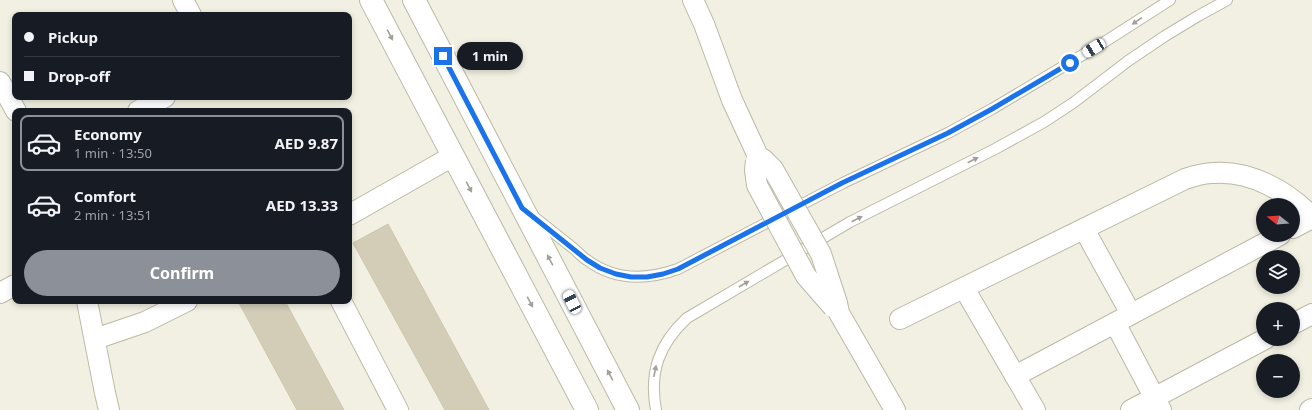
<!DOCTYPE html>
<meta charset="utf-8">
<style>
:root{--surface:#171b24;--page:#242831;--text:#f1f3f6;--muted:#9ea1a6;--line:#363941;--accent:#8c9099}
body{margin:0;font-family:"Noto Sans",sans-serif;background:var(--page);color:var(--text);height:100vh;display:flex;flex-direction:column;font-size:15px;white-space:nowrap}
*{box-sizing:border-box;margin:0}
p{font-size:13px;color:var(--muted)}
.icon{flex:none;width:22px;height:22px;fill:none;stroke:currentColor;stroke-width:2;stroke-linecap:round;stroke-linejoin:round}
.map{position:relative;flex:1;overflow:hidden}
.panel{position:absolute;left:12px;top:108px;width:340px;height:196px;display:flex;flex-direction:column;background:var(--surface);border-radius:8px;box-shadow:0 2px 6px #0003}
.panel>*{flex:none}
.hud{position:absolute;left:12px;top:12px;width:340px;height:88px;border-radius:8px;box-shadow:0 2px 6px #0003;display:grid;align-content:center;height:88px;padding:0 12px;background:var(--surface)}
.needle{width:26px;rotate:287deg}
.fabs{position:absolute;left:1256px;top:198px;display:grid;gap:8px}
.fabs a{display:grid;place-items:center;width:44px;height:44px;border-radius:50%;background:var(--surface);box-shadow:0 2px 6px #0003;font-size:20px}
.end{position:absolute;width:18px;height:18px;margin:-9px;border:5px solid #1a73e8;background:#fff;box-shadow:0 0 0 2px #fff}
.from{border-radius:50%}
.bubble{position:absolute;height:28px;border-radius:14px;background:var(--surface);box-shadow:0 2px 6px #0003;font-size:13px;font-weight:700;line-height:28px;text-align:center}
.car{position:absolute;width:12px;height:24px;margin:-12px -6px;border-radius:5px;box-shadow:0 0 3px 1px #0007;background:linear-gradient(#fff 24%,#345 0 40%,#fff 0 76%,#345 0 86%,#fff 0)}
.hud b{display:flex;align-items:center;gap:14px;height:38px;font-size:15px}
.hud b+b{border-top:1px solid var(--line)}
.hud i{width:10px;height:10px;background:var(--text)}
ul{padding:7px 0 0;list-style:none}
li{display:flex;align-items:center;gap:12px;height:56px;margin:0 8px 6px;padding:0 4px;border:2px solid transparent;border-radius:8px}
li div{flex:1}
li b{display:block;font-size:15px}
li em{font-style:normal;font-weight:700}
li.selected{border-color:var(--accent)}
li>.icon{width:36px;height:36px;stroke-width:1.5}
.primary-button{display:flex;gap:8px;margin-top:auto;padding:8px 12px}
.primary-button a{flex:1;height:46px;border-radius:24px;background:var(--accent);color:#fff;font-size:16px;font-weight:700;line-height:46px;text-align:center}
.map>svg:first-child{display:block}
.building{fill:#d3cdb8;stroke:#cdc7ab}
.lines{fill:none;stroke-linecap:round;stroke-linejoin:round}
.service-casing{stroke:#bcb9a5;stroke-width:12}
.minor-casing{stroke:#bcb9a5;stroke-width:22}
.tertiary-casing{stroke:#bcb9a5;stroke-width:24}
.service{stroke:#fff;stroke-width:10}
.minor{stroke:#fff;stroke-width:20}
.tertiary{stroke:#fff;stroke-width:22}
.minor-bridge-casing{stroke:#bcb9a5;stroke-width:22;stroke-linecap:butt}
.minor-bridge{stroke:#fff;stroke-width:20}
.oneway{fill:#a1a099}
.route{stroke:#1a73e8;stroke-width:5}
</style>
<div class="map">
<svg width="1312" height="410" viewBox="0 0 1312 410">
<rect width="100%" height="100%" fill="#f1f0e2"/>
<g class="building">
<path d="M 388,224 L 489,410 L 445,410 L 353,243 Z"/>
<path d="M 243,301 L 285,301 L 344,410 L 297,410 L 239,303 Z"/>
</g>
<g class="lines">
<g class="service-casing">
<g id="service">
<path d="M 534,217 C 547,227 560,238 573,248 C 578,252 582,257 587,260 C 615,281 647,280 678,269 L 843,183 L 948,133 L 992,109 L 1106,41 L 1170,0"/>
<path d="M 656,410 C 649,372 659,344 687,318 L 850,222 L 995,149 L 1044,122 L 1073,103 L 1128,61 L 1165,36 L 1198,16 L 1227,0"/>
</g>
</g>
<g class="minor-casing">
<g id="minor">
<path d="M 183,0 L 191,15"/>
<path d="M 693,0 L 704,24 L 732,100 L 758,156 L 764,160"/>
<path d="M 0,82 L 16,111"/>
<path d="M 138,111 L 165,97"/>
<path d="M 349,215 L 453,156"/>
<path d="M 1293,228 L 1312,218"/>
<path d="M 1084,229 L 1131,314"/>
<path d="M 964,288 L 1035,410"/>
<path d="M 0,293 L 15,285"/>
<path d="M 87,301 L 105,393 L 109,410"/>
<path d="M 341,301 L 398,410"/>
<path d="M 837,303 L 839,313 L 895,410"/>
<path d="M 900,319 L 1185,179 C 1194,176 1203,173 1213,173 C 1250,170 1287,191 1312,217"/>
<path d="M 1115,323 L 1161,410"/>
<path d="M 1293,324 L 1312,314"/>
<path d="M 95,339 L 145,322 L 187,301"/>
<path d="M 1015,376 L 1280,235"/>
<path d="M 1131,410 L 1265,339"/>
<path d="M 1310,410 L 1312,409"/>
</g>
</g>
<g class="tertiary-casing">
<g id="tertiary">
<path d="M 371,0 L 587,410"/>
<path d="M 414,0 L 628,410"/>
</g>
</g>
<use href="#service" class="service"/>
<use href="#minor" class="minor"/>
<use href="#tertiary" class="tertiary"/>
<g class="minor-bridge-casing">
<g id="minor-bridge">
<path d="M 764,160 L 773,169 L 821,254 L 837,303"/>
<path d="M 756,161 L 755,170 L 757,185 L 806,276 L 833,307"/>
</g>
</g>
<use href="#minor-bridge" class="minor-bridge"/>
</g>
<defs><path id="oneway-solid" d="M-6-.8H1V-3.2L6.5 0L1 3.2V.8H-6Z"/></defs>
<g class="oneway">
<use href="#oneway-solid" transform="translate(1137 21) rotate(146)"/>
<use href="#oneway-solid" transform="translate(390 35) rotate(62)"/>
<use href="#oneway-solid" transform="translate(973 160) rotate(-27)"/>
<use href="#oneway-solid" transform="translate(469 187) rotate(62)"/>
<use href="#oneway-solid" transform="translate(857 219) rotate(-27)"/>
<use href="#oneway-solid" transform="translate(550 260) rotate(-118)"/>
<use href="#oneway-solid" transform="translate(744 284) rotate(-30)"/>
<use href="#oneway-solid" transform="translate(530 302) rotate(62)"/>
<use href="#oneway-solid" transform="translate(655 371) rotate(-79)"/>
<use href="#oneway-solid" transform="translate(610 375) rotate(-118)"/>
</g>
<g class="lines">
<path class="route" d="M 443,56 L 522,208 L 587,260 L 600,268 L 616,274 L 631,277 L 647,277 L 663,274 L 678,269 L 842,183 L 948,133 L 992,109 L 1070,63"/>
</g>
</svg>
<div class="fabs">
<a><svg class="needle" viewBox="-14 -14 28 28"><path d="M0-13l5 13h-10z" fill="#e53935"/><path d="M0 13l5-13h-10z" fill="#9ea1a6"/></svg></a>
<a><svg class="icon" aria-label="layers" viewBox="0 0 24 24"><path d="M12 4l9 5-9 5-9-5zM3 14l9 5 9-5"/></svg></a>
<a>+</a>
<a>−</a>
</div>
<i class="end from" style="left:1070px;top:63px"></i>
<i class="end" style="left:443px;top:56px"></i>
<div class="bubble" style="left:457px;top:42px;width:66px">1 min</div>
<i class="car" style="left:1094px;top:48px;rotate:239deg"></i>
<i class="car" style="left:572px;top:302px;rotate:333deg"></i>
<div class="hud">
<b><i class="from"></i>Pickup</b>
<b><i></i>Drop-off</b>
</div>
<section class="panel">
<ul>
<li class="selected"><svg class="icon" aria-label="car" viewBox="0 0 24 24"><path d="M5 17H2v-5l4-1 3-4h7l3 4 3 1v5h-3M9 17h6M6 11h13"/><circle cx="7" cy="17" r="2"/><circle cx="17" cy="17" r="2"/></svg><div><b>Economy</b><p>1 min · 13:50</p></div><em>AED 9.87</em></li>
<li><svg class="icon" aria-label="car" viewBox="0 0 24 24"><path d="M5 17H2v-5l4-1 3-4h7l3 4 3 1v5h-3M9 17h6M6 11h13"/><circle cx="7" cy="17" r="2"/><circle cx="17" cy="17" r="2"/></svg><div><b>Comfort</b><p>2 min · 13:51</p></div><em>AED 13.33</em></li>
</ul>
<div class="primary-button"><a>Confirm</a></div>
</section>
</div>
